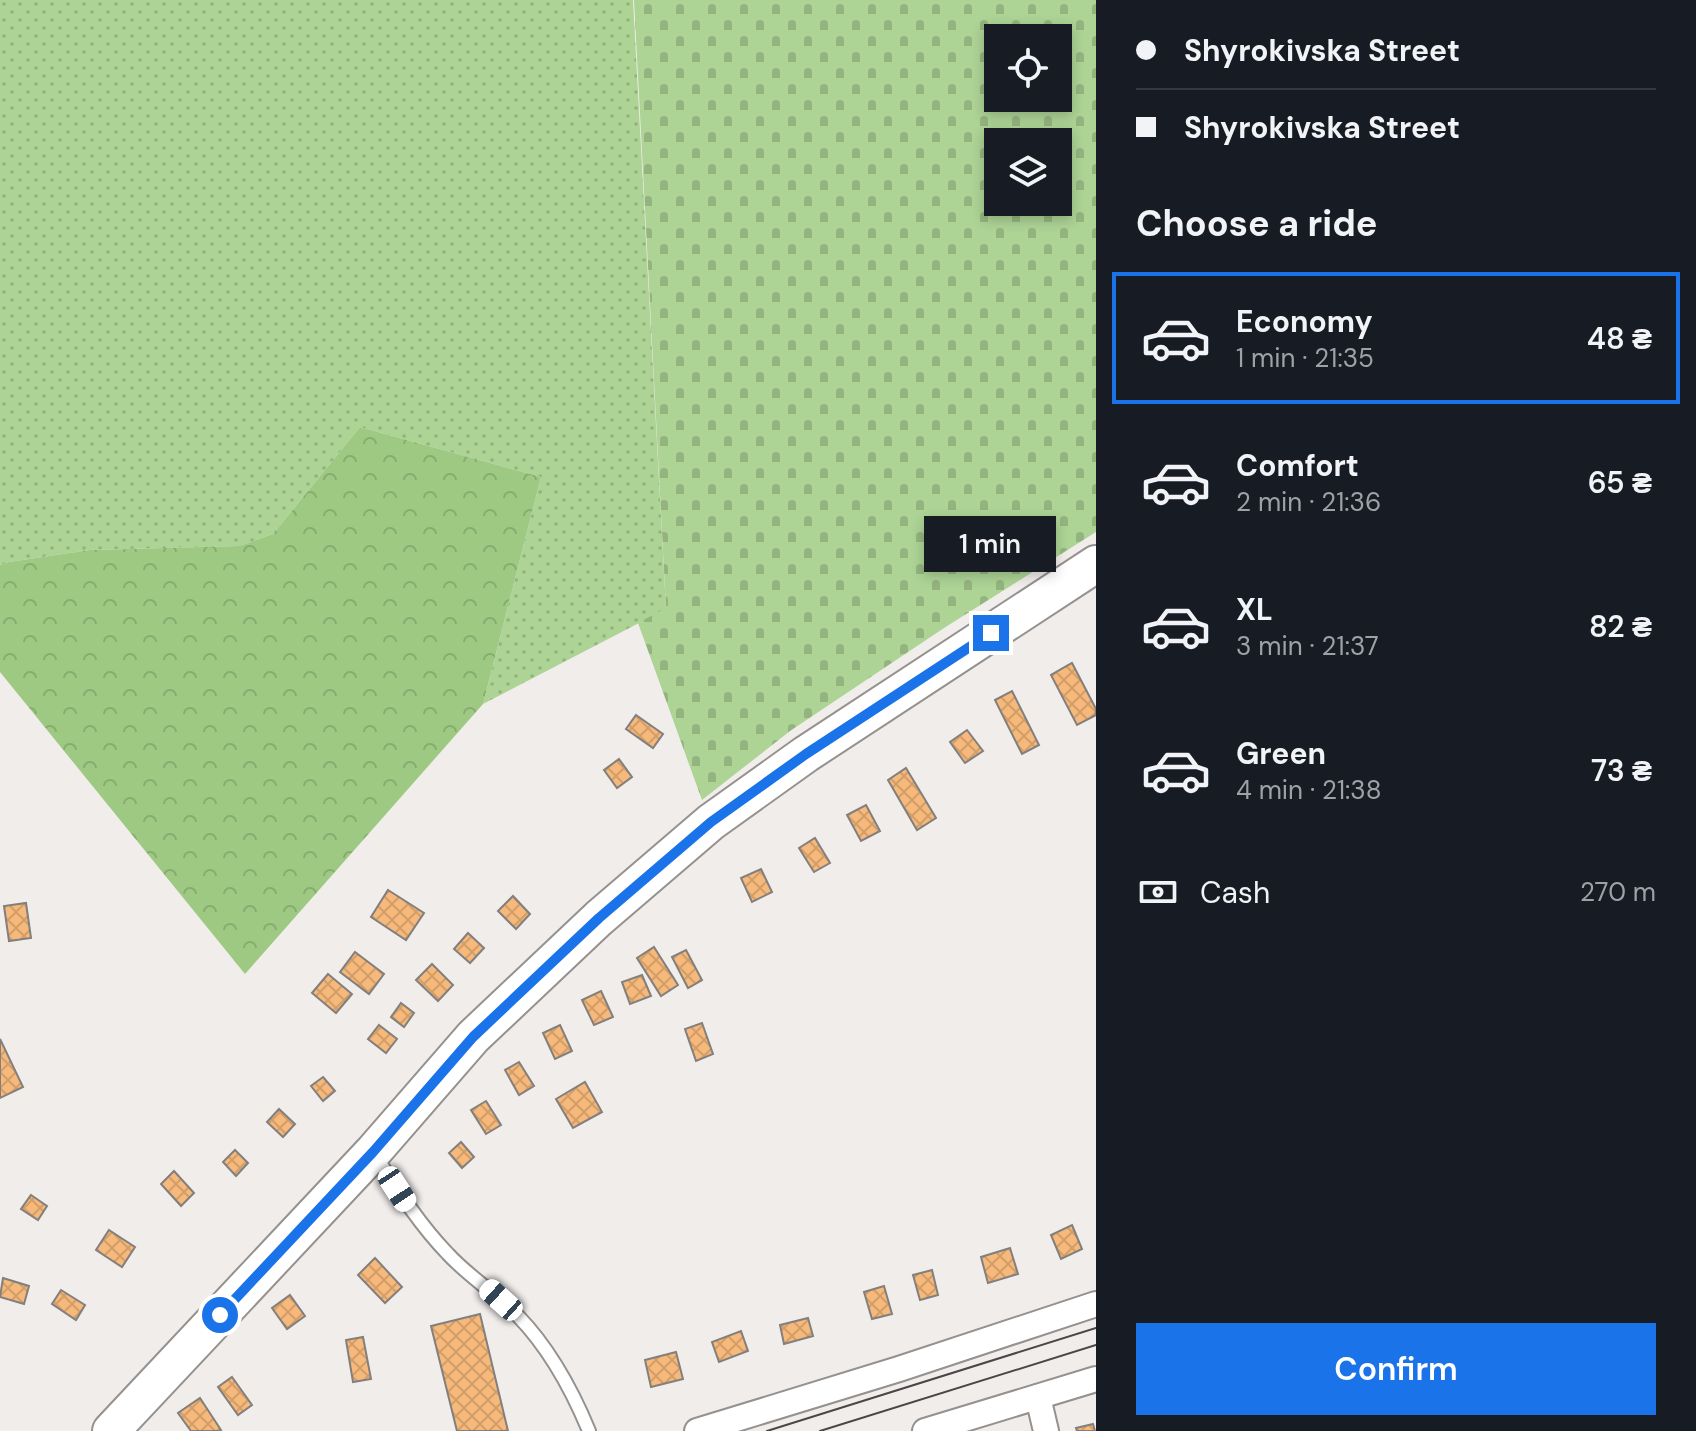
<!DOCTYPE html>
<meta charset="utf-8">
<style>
:root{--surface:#171b24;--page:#20242c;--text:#f1f3f6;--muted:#9ea1a6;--line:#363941;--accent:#1a73e8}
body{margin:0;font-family:"DM Sans",sans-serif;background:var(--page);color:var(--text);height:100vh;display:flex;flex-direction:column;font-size:30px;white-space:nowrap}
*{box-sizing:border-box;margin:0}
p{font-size:26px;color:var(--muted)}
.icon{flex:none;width:44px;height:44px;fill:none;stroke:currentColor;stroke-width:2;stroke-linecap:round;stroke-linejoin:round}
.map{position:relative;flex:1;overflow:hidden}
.panel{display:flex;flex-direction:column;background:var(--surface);width:600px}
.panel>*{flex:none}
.banner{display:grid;align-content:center;height:176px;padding:0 40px;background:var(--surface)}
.tools{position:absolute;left:984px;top:24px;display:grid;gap:16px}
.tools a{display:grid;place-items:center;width:88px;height:88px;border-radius:0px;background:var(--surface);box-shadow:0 4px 12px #0003;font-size:40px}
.end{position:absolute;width:36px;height:36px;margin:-18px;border:10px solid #1a73e8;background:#fff;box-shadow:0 0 0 4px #fff}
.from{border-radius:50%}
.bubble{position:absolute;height:56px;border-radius:0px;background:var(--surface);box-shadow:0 4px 12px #0003;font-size:26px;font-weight:600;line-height:56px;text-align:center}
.car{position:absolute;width:24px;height:48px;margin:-24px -12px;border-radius:10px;box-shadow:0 0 6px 2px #0007;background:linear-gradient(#fff 24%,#345 0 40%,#fff 0 76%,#345 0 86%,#fff 0)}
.banner b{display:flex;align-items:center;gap:28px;height:76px;font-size:30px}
.banner b+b{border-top:2px solid var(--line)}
.banner i{width:20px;height:20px;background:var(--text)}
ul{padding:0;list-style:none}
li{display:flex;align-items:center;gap:24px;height:132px;margin:0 16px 12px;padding:0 24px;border:4px solid transparent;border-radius:0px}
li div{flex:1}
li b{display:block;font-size:30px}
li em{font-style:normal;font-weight:600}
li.active{border-color:var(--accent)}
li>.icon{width:72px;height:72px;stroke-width:1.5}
h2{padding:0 40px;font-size:36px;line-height:96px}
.pay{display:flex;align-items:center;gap:20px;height:88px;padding:0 40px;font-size:30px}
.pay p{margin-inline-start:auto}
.primary-button{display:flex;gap:16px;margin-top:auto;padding:16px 40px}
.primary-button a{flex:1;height:92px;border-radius:0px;background:var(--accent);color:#fff;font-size:32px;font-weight:600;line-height:92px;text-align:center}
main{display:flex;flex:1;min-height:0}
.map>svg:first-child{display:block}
.grass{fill:url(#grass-dots)}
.forest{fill:url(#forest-crowns)}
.cemetery{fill:url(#cemetery-stones);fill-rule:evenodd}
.building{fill:url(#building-cross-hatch);stroke:#827f7d;stroke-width:2}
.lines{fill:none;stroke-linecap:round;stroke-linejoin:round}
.lane-casing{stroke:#94918f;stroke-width:16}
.street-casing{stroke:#94918f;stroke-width:28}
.secondary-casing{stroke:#94918f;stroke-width:40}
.lane{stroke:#fff;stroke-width:12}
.street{stroke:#fff;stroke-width:24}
.secondary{stroke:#fff;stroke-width:36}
.tram{stroke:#484646;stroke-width:2}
.route{stroke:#1a73e8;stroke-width:10}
</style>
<main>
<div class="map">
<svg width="1096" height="1431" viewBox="0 0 1096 1431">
<defs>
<pattern id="grass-dots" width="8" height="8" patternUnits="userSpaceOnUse" patternTransform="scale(2)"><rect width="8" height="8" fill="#add395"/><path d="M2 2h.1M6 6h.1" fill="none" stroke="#94b47f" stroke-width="1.8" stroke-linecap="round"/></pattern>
<pattern id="forest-crowns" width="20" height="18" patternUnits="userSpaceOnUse" patternTransform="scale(2)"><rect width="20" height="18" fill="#9ec982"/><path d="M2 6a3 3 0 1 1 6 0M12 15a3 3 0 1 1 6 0" fill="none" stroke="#87ac6f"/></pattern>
<pattern id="cemetery-stones" width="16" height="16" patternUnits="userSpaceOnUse" patternTransform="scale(2)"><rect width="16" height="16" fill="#add395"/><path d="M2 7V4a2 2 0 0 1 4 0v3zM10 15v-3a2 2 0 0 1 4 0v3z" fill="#94b47f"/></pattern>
<pattern id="building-cross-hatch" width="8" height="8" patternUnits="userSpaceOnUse" patternTransform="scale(2)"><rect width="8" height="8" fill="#f7b97b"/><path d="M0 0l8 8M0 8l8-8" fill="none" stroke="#d39e69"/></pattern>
</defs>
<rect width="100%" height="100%" fill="#f0edeb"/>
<path class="grass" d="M 0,0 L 633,0 L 666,609 L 483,704 L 541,477 L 360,427 L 273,534 L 239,546 L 90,550 L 9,562 L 0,565 Z"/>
<path class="forest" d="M 360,427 L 541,477 L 483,704 L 245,974 L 0,672 L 0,565 L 9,562 L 90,550 L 239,546 L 273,534 Z"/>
<path class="cemetery" d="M 634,0 L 1096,0 L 1096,532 L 944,628 L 790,731 L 702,800 L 638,623 L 666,608 ZM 998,38 L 1058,38 L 1058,98 L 998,98 ZM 998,142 L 1058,142 L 1058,202 L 998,202 Z"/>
<g class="building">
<path d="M 1072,663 L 1096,709 L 1096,715 L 1077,725 L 1051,675 Z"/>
<path d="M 1012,691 L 1039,745 L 1022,754 L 995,700 Z"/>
<path d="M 636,715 L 663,734 L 653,748 L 626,729 Z"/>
<path d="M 967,730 L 983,751 L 965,763 L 950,742 Z"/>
<path d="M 619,759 L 632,777 L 617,788 L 604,770 Z"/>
<path d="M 906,768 L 936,818 L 917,830 L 888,780 Z"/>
<path d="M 866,805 L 880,831 L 861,841 L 847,815 Z"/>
<path d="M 815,838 L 830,863 L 814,872 L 799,848 Z"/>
<path d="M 761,869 L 772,892 L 752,902 L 741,878 Z"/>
<path d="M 388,890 L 424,913 L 406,940 L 371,917 Z"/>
<path d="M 513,896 L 530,914 L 516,929 L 498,911 Z"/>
<path d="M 26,903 L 31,938 L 9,941 L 4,906 Z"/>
<path d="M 468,933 L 484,948 L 470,963 L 454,949 Z"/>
<path d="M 654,947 L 678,985 L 661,996 L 637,958 Z"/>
<path d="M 686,950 L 702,980 L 688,988 L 672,957 Z"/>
<path d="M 355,952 L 384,974 L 369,994 L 340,972 Z"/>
<path d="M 432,964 L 453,985 L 438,1001 L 416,980 Z"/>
<path d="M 328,974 L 352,994 L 336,1013 L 312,993 Z"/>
<path d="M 642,975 L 651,996 L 630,1004 L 622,982 Z"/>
<path d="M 601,991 L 613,1017 L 594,1025 L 582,1000 Z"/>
<path d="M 401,1003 L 414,1013 L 404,1027 L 391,1017 Z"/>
<path d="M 702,1023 L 713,1054 L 696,1061 L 685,1029 Z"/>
<path d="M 379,1025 L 397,1039 L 386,1053 L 368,1039 Z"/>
<path d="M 560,1025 L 572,1051 L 555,1059 L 543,1033 Z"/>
<path d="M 0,1039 L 23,1087 L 0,1098 Z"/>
<path d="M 519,1062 L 534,1086 L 519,1095 L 505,1070 Z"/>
<path d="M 323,1077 L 335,1091 L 323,1101 L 311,1086 Z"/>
<path d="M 585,1082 L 602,1112 L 573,1128 L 556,1099 Z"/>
<path d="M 486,1101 L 501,1125 L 486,1134 L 471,1110 Z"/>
<path d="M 279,1109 L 295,1124 L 283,1137 L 267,1122 Z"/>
<path d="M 461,1142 L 474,1157 L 462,1168 L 449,1153 Z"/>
<path d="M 235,1150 L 248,1163 L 236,1176 L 223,1162 Z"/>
<path d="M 174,1171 L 194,1193 L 181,1206 L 161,1184 Z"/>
<path d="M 31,1195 L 47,1206 L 38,1220 L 21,1209 Z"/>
<path d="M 1072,1225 L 1082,1249 L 1061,1259 L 1051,1235 Z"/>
<path d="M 109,1230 L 135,1247 L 122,1267 L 96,1250 Z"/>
<path d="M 1010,1248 L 1018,1274 L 988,1283 L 981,1257 Z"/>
<path d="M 375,1258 L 402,1287 L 385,1303 L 358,1275 Z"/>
<path d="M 932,1270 L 938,1295 L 920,1300 L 913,1275 Z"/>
<path d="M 3,1278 L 29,1286 L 24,1304 L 0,1297 Z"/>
<path d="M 884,1286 L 892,1314 L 872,1319 L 864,1292 Z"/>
<path d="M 61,1290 L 85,1305 L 76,1320 L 52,1304 Z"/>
<path d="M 290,1295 L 305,1316 L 287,1329 L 272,1308 Z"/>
<path d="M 480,1314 L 508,1431 L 457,1431 L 431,1326 Z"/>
<path d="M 808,1318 L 813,1336 L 784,1344 L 780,1325 Z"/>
<path d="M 741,1331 L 748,1351 L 719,1362 L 712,1342 Z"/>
<path d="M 363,1337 L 371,1379 L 353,1382 L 346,1340 Z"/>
<path d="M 676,1352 L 683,1379 L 651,1387 L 645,1360 Z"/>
<path d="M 232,1377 L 252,1405 L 238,1415 L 218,1387 Z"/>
<path d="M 200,1398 L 221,1430 L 219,1431 L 191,1431 L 178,1413 Z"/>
<path d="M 1093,1424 L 1095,1431 L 1077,1431 L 1076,1428 Z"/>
</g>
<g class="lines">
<g class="lane-casing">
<path id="lane" d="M 375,1155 C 397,1189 419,1224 448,1254 C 469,1277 496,1293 518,1316 C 549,1348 572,1390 589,1431"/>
</g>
<g class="street-casing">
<g id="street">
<path d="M 1038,1397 L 1046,1431"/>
<path d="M 697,1431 L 899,1369 L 1096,1304"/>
<path d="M 925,1431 L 1096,1379"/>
</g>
</g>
<g class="secondary-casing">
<path id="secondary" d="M 111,1431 L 373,1152 L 473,1037 L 599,918 L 711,822 L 806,754 L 1096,564"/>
</g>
<use href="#lane" class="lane"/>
<use href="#street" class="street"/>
<use href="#secondary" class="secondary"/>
<g class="tram">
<path d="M 767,1431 L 1096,1328"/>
<path d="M 820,1431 L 1096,1345"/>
</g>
</g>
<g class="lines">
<path class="route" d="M 220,1315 L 373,1152 L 473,1037 L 599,918 L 711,822 L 806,754 L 991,633"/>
</g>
</svg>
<div class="tools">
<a><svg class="icon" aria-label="locate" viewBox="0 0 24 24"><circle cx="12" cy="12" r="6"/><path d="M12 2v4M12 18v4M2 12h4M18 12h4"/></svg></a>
<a><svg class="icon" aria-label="layers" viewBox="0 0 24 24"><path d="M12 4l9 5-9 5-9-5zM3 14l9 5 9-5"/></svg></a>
</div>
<i class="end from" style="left:220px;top:1315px"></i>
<i class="end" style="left:991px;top:633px"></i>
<div class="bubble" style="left:924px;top:516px;width:132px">1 min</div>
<i class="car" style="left:397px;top:1189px;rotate:147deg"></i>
<i class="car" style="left:501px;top:1300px;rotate:312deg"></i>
</div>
<section class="panel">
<div class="banner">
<b><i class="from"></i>Shyrokivska Street</b>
<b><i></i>Shyrokivska Street</b>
</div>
<h2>Choose a ride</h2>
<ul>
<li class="active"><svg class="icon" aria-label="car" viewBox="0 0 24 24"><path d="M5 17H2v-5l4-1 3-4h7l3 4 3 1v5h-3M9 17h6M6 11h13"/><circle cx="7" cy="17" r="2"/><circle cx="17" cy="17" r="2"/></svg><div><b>Economy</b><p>1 min · 21:35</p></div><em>48 ₴</em></li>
<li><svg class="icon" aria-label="car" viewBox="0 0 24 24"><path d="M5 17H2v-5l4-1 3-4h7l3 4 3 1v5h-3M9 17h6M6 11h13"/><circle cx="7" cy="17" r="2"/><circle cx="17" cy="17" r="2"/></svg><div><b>Comfort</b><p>2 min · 21:36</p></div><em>65 ₴</em></li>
<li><svg class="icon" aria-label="car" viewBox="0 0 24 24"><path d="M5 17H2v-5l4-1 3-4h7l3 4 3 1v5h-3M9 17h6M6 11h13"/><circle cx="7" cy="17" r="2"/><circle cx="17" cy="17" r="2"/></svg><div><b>XL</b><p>3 min · 21:37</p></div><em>82 ₴</em></li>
<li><svg class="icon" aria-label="car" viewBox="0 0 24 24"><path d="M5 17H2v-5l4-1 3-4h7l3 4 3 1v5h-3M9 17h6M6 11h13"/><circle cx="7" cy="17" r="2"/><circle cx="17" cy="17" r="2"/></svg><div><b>Green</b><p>4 min · 21:38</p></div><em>73 ₴</em></li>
</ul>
<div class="pay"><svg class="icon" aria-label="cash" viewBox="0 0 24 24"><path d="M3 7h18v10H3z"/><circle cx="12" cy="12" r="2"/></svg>Cash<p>270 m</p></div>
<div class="primary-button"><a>Confirm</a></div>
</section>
</main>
